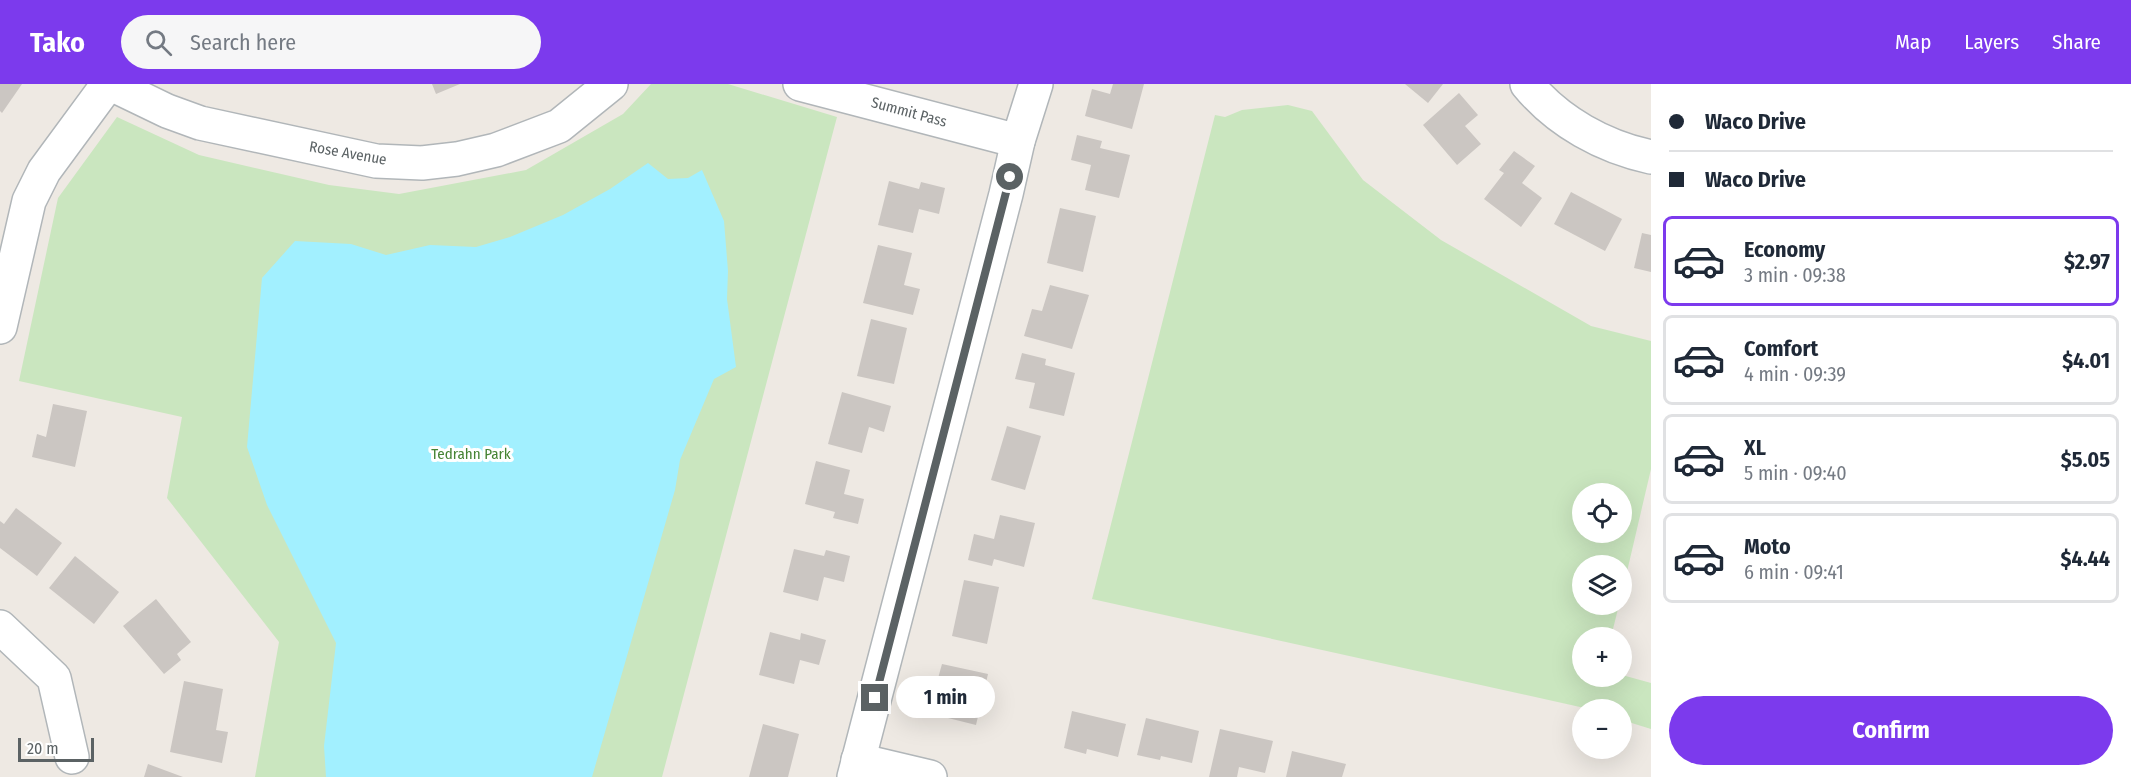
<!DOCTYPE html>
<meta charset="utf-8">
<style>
:root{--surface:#fff;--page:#f6f6f7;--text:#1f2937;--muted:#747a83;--line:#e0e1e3;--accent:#7c3aed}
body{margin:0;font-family:"Fira Sans Condensed",sans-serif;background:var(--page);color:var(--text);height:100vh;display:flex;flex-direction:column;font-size:22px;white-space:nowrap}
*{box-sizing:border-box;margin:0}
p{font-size:20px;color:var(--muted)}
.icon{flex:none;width:33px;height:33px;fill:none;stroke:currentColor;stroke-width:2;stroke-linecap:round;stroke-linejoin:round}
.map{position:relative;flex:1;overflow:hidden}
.drawer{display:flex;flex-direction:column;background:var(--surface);width:480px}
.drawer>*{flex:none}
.top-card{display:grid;align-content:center;height:132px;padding:0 18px;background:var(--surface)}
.fabs{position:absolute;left:1572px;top:399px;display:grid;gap:12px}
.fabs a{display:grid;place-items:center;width:60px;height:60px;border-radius:50%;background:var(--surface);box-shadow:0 6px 24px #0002;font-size:30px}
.scale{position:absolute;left:18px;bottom:15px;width:76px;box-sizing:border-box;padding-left:6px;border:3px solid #5b6264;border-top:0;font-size:16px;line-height:21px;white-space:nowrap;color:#5b6264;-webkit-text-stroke:4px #fff;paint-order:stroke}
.end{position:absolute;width:27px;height:27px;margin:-14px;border:8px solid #5b6264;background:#fff;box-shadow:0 0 0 3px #fff}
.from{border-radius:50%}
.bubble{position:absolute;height:42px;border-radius:21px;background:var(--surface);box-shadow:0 6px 24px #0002;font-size:20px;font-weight:700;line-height:42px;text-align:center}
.top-card b{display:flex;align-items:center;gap:21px;height:57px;font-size:22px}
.top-card b+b{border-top:2px solid var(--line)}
.top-card i{width:15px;height:15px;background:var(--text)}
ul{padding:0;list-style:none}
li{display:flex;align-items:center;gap:18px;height:90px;margin:0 12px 9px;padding:0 6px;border:3px solid var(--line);border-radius:9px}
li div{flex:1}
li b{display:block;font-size:22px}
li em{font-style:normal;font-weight:700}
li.on{border-color:var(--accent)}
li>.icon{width:54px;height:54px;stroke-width:1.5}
.cta{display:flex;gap:12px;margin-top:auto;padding:12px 18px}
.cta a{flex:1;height:69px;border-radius:36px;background:var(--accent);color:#fff;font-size:24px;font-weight:700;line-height:69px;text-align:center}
header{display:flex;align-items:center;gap:36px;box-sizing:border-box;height:84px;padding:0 30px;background:var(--accent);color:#fff}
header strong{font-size:28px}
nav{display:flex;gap:33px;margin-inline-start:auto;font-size:21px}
.search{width:420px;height:54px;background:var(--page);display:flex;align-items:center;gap:15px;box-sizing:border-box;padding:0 21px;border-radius:33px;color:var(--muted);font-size:22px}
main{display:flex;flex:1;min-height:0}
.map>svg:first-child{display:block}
.green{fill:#cae6bf;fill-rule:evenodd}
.water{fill:#a2f0ff}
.building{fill:#cbc6c2}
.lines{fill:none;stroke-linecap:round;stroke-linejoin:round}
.minor-casing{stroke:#b1b6b9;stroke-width:36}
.minor{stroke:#fff;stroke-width:33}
.route{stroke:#5b6264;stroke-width:8}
.labels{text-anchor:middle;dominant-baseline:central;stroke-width:6;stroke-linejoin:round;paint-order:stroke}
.street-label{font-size:15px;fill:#5b6264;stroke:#fff}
.park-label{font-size:15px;fill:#458333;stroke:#fff}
</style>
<header>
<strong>Tako</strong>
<div class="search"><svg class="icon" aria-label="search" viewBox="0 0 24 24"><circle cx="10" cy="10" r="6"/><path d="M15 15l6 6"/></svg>Search here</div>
<nav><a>Map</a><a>Layers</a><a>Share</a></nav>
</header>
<main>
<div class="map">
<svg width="1651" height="693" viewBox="0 0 1651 693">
<rect width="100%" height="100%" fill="#eee9e3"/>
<g class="green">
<path d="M 651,0 L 728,0 L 837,33 L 662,693 L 255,693 L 279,558 L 167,414 L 182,333 L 19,297 L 58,114 L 117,33 L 199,71 L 329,101 L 399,110 L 526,86 L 623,30 Z"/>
<path d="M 1288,21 L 1312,27 L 1363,96 L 1441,156 L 1591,242 L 1651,257 L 1651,385 L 1622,509 L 1622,482 L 1582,482 L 1582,520 L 1619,521 L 1611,553 L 1582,554 L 1582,592 L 1622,591 L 1651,599 L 1651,645 L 1622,636 L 1622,626 L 1589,625 L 1092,515 L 1215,31 L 1225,33 L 1242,26 ZM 1582,410 L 1622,410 L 1622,448 L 1582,448 Z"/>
</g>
<path class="water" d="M 648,79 L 668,95 L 688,94 L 702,86 L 724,137 L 728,187 L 727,215 L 736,283 L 714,295 L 680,376 L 675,406 L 592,693 L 326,693 L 324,662 L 336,559 L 267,421 L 247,363 L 262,194 L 295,157 L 351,160 L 386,171 L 430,161 L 476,163 L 510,153 L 563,131 L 610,105 Z"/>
<g class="building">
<path d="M 0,0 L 22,0 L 2,29 L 0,27 Z"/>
<path d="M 432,0 L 460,0 L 436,10 Z"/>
<path d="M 1113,0 L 1144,0 L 1132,45 L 1085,32 L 1092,5 L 1110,10 Z"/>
<path d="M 1405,0 L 1443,0 L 1428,19 Z"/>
<path d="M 1459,9 L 1478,31 L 1465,42 L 1481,60 L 1457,81 L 1423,41 Z"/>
<path d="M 1077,51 L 1102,57 L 1100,64 L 1130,71 L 1119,114 L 1085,106 L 1091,81 L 1071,76 Z"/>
<path d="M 1514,67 L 1535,82 L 1522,99 L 1542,114 L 1521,143 L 1484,115 L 1504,89 L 1499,86 Z"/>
<path d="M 889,97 L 919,105 L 921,98 L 945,104 L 939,130 L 919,125 L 913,149 L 878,141 Z"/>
<path d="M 1571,108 L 1622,135 L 1605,167 L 1554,140 Z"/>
<path d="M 1060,124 L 1096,132 L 1083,188 L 1047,179 Z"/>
<path d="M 1642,149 L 1651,151 L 1651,188 L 1634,184 Z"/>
<path d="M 878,161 L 912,169 L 904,201 L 920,205 L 913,231 L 863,219 Z"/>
<path d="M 1050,201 L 1089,211 L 1072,265 L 1024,252 L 1032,225 L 1042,227 Z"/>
<path d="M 871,235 L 907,244 L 894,300 L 857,292 Z"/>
<path d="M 1022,269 L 1046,275 L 1045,281 L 1075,289 L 1064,332 L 1029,324 L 1035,299 L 1015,295 Z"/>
<path d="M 842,308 L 891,322 L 884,348 L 869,343 L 862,369 L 828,360 Z"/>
<path d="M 53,320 L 87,327 L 75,383 L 32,373 L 37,350 L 46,353 Z"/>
<path d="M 1007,342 L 1041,352 L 1025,406 L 991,396 Z"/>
<path d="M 816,377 L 850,386 L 844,410 L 864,415 L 858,440 L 833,434 L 835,428 L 805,420 Z"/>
<path d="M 16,424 L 62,459 L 37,492 L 0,464 L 0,437 L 4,440 Z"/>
<path d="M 1000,431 L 1035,439 L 1024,483 L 994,475 L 992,482 L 968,476 L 974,450 L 994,455 Z"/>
<path d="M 794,465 L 824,472 L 826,466 L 850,472 L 844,498 L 824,493 L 818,517 L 783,508 Z"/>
<path d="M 75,472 L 119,508 L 94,540 L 49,504 Z"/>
<path d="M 964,496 L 999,503 L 987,560 L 952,552 Z"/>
<path d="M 156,515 L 191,558 L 177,570 L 181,576 L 164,590 L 123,542 Z"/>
<path d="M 770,548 L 800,556 L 801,549 L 826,556 L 819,581 L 800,576 L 794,600 L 759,591 Z"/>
<path d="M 942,580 L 988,590 L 976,641 L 948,634 L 953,609 L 935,605 Z"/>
<path d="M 184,597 L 223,605 L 216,646 L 228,648 L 222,679 L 170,668 Z"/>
<path d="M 1072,627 L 1126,640 L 1118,673 L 1087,665 L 1086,670 L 1064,664 Z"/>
<path d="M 1146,634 L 1199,647 L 1192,679 L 1161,672 L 1160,676 L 1137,671 Z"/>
<path d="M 763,640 L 799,650 L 788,693 L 749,693 Z"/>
<path d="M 1220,645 L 1273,657 L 1265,689 L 1239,683 L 1237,693 L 1209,693 Z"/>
<path d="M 1292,667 L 1346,680 L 1342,693 L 1286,693 Z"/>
<path d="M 148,680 L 183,693 L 144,693 Z"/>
</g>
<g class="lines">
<g class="minor-casing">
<g id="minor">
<path d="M 111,0 L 167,27 L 200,39 L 376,77 L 422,79 L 457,75 L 496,66 L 559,42 L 611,0"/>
<path d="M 800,0 L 1018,57"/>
<path d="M 1527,0 C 1558,38 1604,63 1651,73"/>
<path d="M 0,243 L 29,117 L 44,87 L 108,0"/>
<path d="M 0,543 L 54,594 L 72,673"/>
<path d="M 858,676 L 930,693"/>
<path d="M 854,693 L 1006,110 L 1018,57 L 1036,0"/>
</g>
</g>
<use href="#minor" class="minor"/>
</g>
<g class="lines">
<path class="route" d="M 875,614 L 1010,93"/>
</g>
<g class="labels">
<g class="street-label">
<text transform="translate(909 28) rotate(15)">Summit Pass</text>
<text transform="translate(348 69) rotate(10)">Rose Avenue</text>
</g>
<g class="park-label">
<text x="471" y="370">Tedrahn Park</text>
</g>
</g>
</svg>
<div class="fabs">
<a><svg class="icon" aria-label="locate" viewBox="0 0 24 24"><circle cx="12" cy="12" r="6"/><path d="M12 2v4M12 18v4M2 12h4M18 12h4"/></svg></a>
<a><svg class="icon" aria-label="layers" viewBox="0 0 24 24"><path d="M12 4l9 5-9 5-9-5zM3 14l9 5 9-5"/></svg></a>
<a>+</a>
<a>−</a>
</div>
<div class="scale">20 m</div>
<i class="end from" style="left:1010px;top:93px"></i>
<i class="end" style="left:875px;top:614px"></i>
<div class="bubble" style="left:896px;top:592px;width:99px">1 min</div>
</div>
<section class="drawer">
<div class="top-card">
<b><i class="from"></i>Waco Drive</b>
<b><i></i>Waco Drive</b>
</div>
<ul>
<li class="on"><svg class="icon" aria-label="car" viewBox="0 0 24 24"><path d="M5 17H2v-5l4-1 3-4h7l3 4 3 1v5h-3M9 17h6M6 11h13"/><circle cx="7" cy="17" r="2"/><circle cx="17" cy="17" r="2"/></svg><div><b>Economy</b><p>3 min · 09:38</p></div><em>$2.97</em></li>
<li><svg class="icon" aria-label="car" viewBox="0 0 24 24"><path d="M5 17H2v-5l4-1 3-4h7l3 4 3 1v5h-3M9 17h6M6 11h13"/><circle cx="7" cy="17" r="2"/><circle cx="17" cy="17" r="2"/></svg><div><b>Comfort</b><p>4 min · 09:39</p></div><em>$4.01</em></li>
<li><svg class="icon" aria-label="car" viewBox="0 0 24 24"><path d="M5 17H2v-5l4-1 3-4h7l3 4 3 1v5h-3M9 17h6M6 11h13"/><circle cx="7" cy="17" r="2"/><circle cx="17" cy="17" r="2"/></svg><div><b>XL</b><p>5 min · 09:40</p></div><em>$5.05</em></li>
<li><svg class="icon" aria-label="car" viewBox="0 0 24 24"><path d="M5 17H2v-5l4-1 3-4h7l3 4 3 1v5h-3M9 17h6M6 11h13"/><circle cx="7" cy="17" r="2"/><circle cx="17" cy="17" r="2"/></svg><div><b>Moto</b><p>6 min · 09:41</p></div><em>$4.44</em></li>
</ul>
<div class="cta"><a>Confirm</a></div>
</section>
</main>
